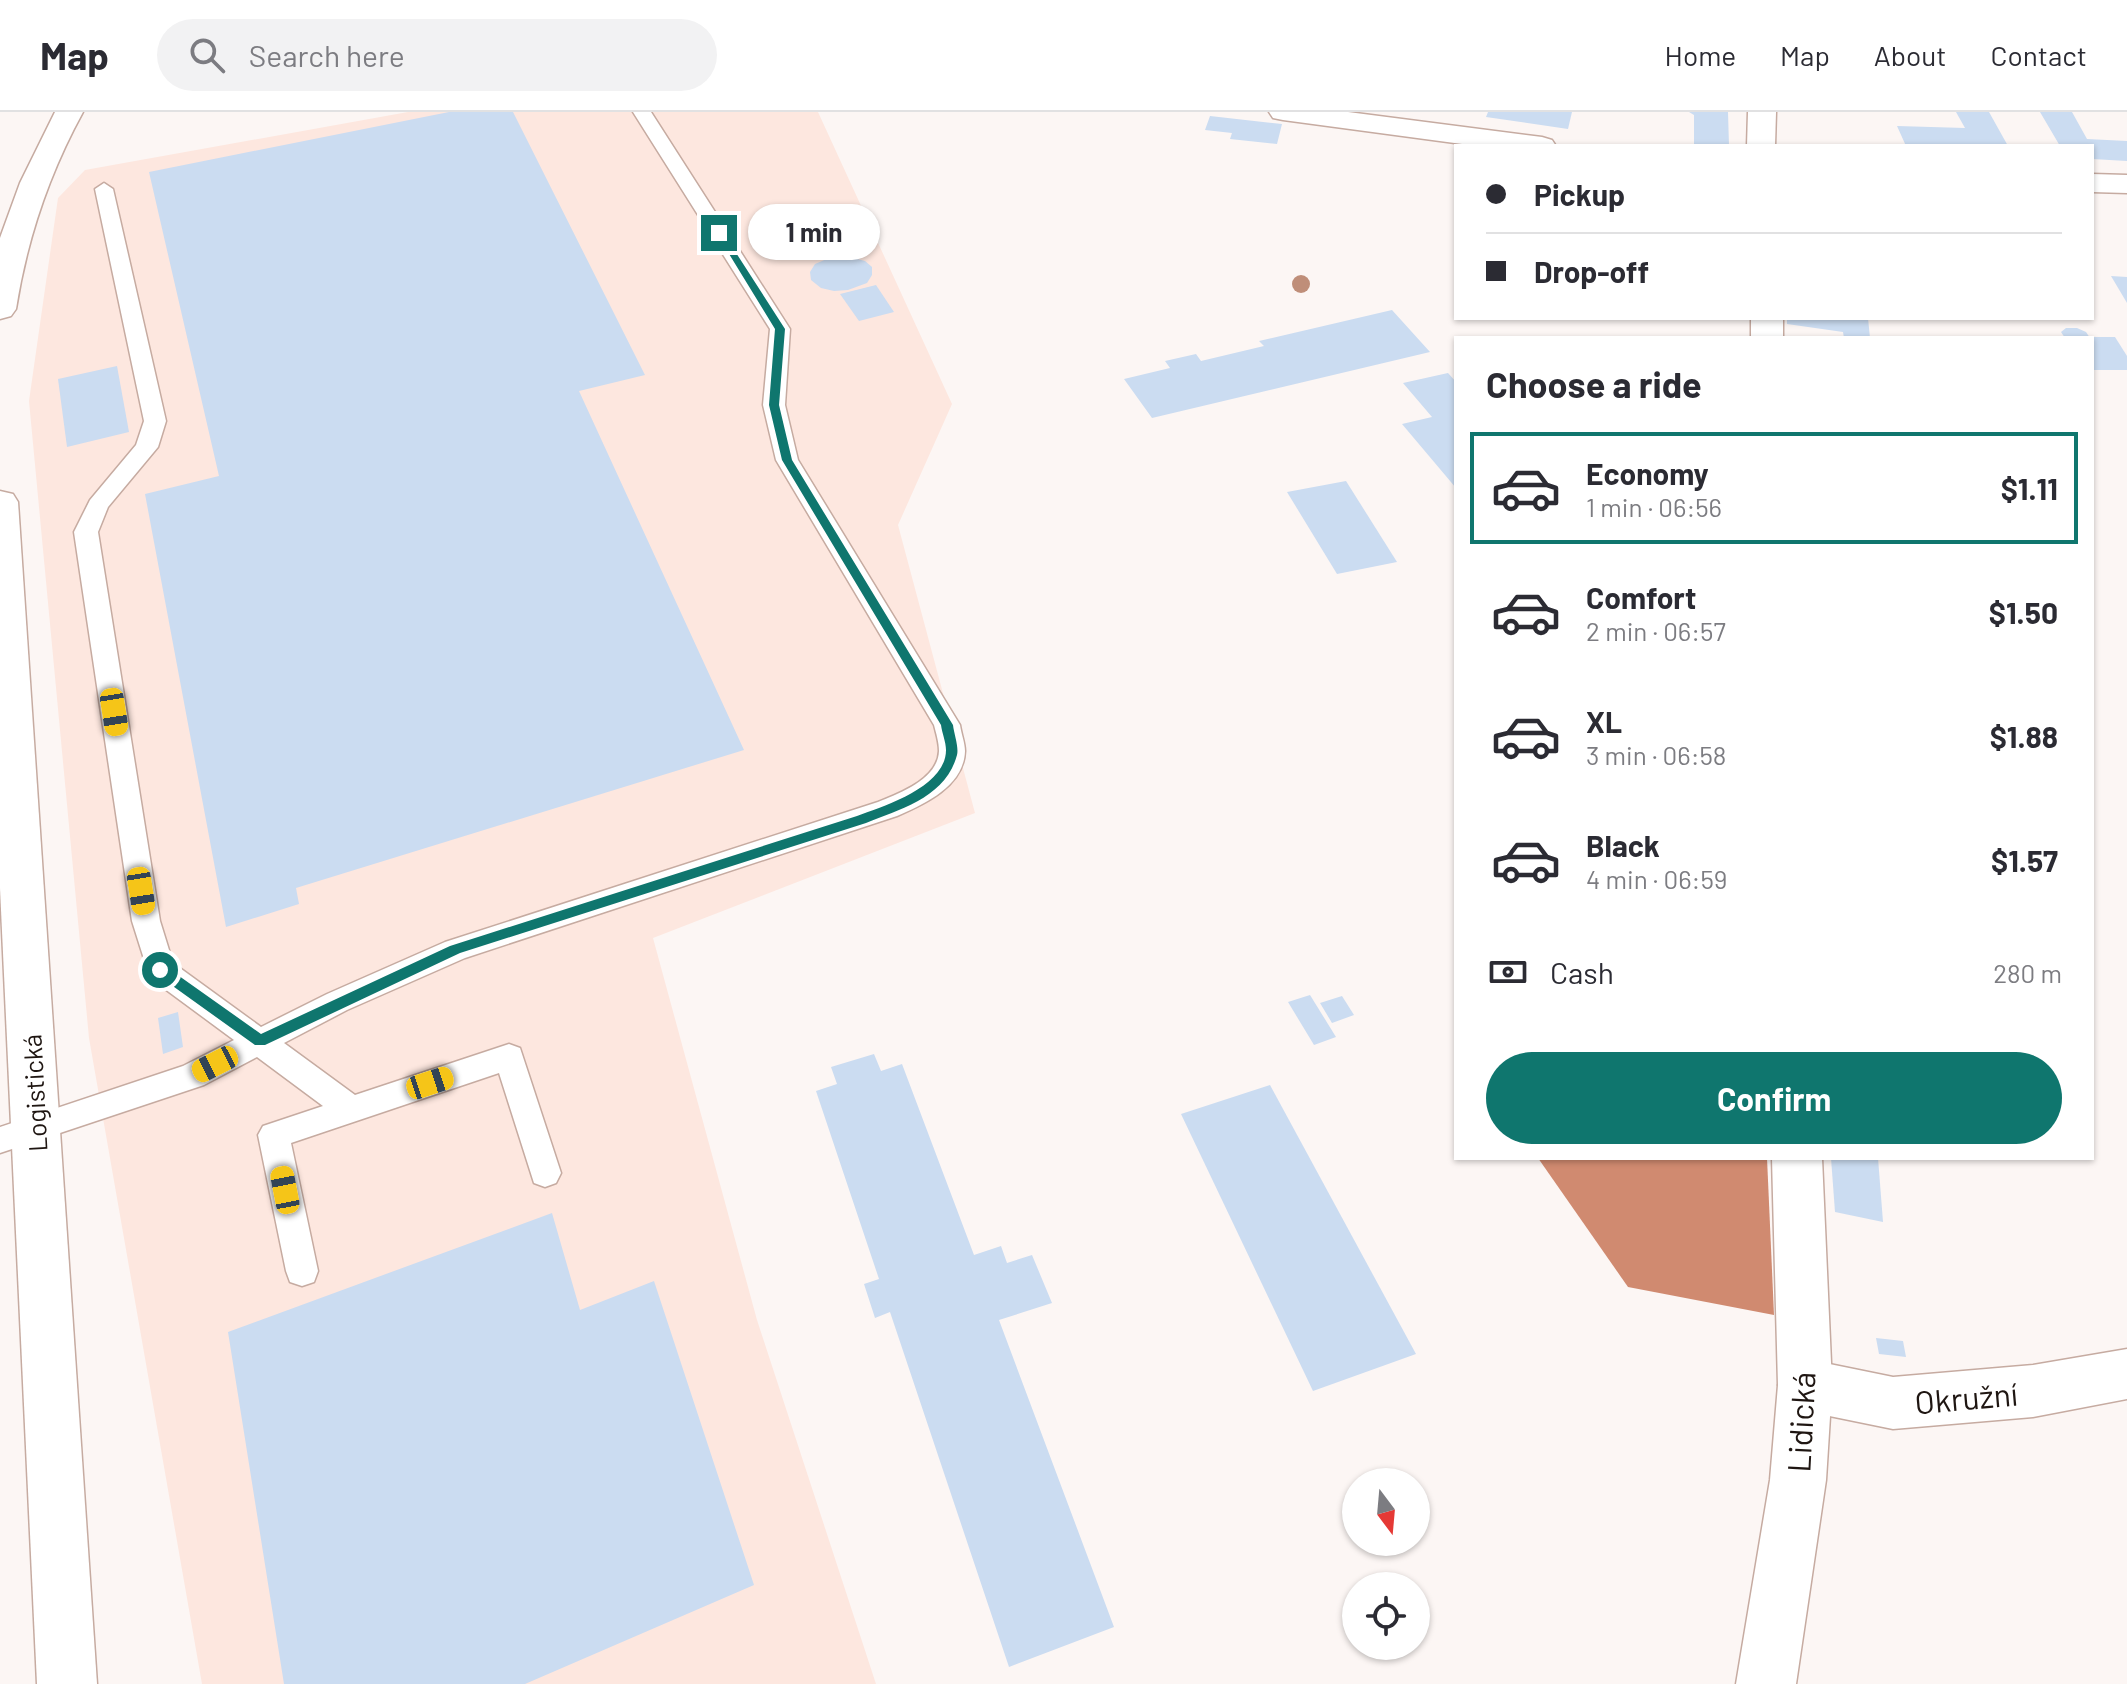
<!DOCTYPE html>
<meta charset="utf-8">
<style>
:root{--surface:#fff;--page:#f2f2f3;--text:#2b2b33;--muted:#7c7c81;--line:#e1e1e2;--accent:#0f766e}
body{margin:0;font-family:Barlow,sans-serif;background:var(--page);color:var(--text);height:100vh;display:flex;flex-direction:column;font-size:30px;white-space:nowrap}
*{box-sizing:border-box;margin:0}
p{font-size:26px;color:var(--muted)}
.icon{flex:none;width:44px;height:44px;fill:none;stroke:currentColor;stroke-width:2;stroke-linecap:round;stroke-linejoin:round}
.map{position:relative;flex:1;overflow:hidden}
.details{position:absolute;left:1454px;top:224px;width:640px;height:824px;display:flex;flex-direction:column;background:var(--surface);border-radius:0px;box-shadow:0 2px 6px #0004}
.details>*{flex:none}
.hud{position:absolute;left:1454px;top:32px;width:640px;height:176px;border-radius:0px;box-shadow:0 2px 6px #0004;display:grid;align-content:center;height:176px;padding:0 32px;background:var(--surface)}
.needle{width:52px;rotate:164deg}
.fabs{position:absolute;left:1342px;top:1356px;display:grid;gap:16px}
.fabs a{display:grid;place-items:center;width:88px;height:88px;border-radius:50%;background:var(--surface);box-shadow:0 2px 6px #0004;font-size:40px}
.end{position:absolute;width:36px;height:36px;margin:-18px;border:10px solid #0f766e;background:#fff;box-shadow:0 0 0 4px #fff}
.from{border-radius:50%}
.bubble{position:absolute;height:56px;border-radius:28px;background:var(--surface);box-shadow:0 2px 6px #0004;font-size:26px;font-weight:700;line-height:56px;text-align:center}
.car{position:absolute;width:24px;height:48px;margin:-24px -12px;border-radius:10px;box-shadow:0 0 6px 2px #0007;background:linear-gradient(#f5c518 24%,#345 0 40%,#f5c518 0 76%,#345 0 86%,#f5c518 0)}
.hud b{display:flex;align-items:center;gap:28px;height:76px;font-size:30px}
.hud b+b{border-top:2px solid var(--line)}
.hud i{width:20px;height:20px;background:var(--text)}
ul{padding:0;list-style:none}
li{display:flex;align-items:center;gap:24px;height:112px;margin:0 16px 12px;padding:0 16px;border:4px solid transparent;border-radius:0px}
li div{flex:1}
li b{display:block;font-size:30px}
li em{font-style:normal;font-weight:700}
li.selected{border-color:var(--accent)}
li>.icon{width:72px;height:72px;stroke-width:1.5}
h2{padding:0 32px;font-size:36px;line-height:96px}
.pay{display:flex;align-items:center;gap:20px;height:88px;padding:0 32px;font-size:30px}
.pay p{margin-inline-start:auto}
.cta{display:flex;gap:16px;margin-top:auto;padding:16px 32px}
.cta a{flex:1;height:92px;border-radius:48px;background:var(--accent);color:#fff;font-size:32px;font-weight:700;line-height:92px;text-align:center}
header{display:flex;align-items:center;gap:48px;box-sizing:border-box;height:112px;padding:0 40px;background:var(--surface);border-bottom:2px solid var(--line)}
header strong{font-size:38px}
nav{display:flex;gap:44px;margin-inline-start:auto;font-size:28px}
.search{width:560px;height:72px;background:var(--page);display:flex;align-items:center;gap:20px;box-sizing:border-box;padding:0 28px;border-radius:44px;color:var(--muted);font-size:30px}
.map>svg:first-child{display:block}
.built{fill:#fde7df}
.water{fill:#d08a70}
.building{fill:#cbdcf1}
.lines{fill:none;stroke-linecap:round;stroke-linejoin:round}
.lane-casing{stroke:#c6aba1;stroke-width:3}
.street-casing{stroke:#c6aba1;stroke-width:3}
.secondary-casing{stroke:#c6aba1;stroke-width:3}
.lane{fill:#fff;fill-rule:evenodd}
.street{fill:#fff;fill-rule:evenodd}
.secondary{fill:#fff;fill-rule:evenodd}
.tree{fill:#bf8e79}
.route{fill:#0f766e}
.labels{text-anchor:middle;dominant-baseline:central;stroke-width:8;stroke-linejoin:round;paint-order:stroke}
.street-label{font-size:26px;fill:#1f1612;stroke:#fff}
.near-street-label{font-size:32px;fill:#1f1612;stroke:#fff}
</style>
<header>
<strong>Map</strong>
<div class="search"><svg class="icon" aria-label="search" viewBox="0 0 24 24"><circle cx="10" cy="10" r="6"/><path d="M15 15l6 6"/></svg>Search here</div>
<nav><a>Home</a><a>Map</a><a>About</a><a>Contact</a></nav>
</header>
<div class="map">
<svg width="2127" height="1572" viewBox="0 0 2127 1572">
<rect width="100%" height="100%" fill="#fcf6f4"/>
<path class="built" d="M 408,0 L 818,0 L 952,292 L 898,413 L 975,701 L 653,826 L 757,1208 L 876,1572 L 202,1572 L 89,926 L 29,289 L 58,86 L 85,58 Z"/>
<path class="water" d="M 1538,1046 L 1767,1046 L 1774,1203 L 1628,1175 Z"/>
<g class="building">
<path d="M 449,0 L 513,0 L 645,263 L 579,279 L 744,638 L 296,776 L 299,792 L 226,815 L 145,382 L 219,364 L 149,60 Z"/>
<path d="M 1488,0 L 1572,0 L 1568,17 L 1486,5 Z"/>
<path d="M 1689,0 L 1728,0 L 1729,34 L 1694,34 L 1694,3 Z"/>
<path d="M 1956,0 L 1989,0 L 2008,34 L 1906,34 L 1897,14 L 1965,16 Z"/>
<path d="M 2040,0 L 2072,0 L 2087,27 L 2127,29 L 2127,49 L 2092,47 L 2092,34 L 2060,34 Z"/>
<path d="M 1210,4 L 1282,12 L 1277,32 L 1230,27 L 1232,21 L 1205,18 Z"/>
<path d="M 846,144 L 865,149 L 872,155 L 872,163 L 867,171 L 848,178 L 834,179 L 821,176 L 811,168 L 810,160 L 815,152 L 829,146 Z"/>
<path d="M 2111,164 L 2127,165 L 2127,191 Z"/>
<path d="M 876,173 L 894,200 L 859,209 L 840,182 Z"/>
<path d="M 1392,198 L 1430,240 L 1152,306 L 1124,267 L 1170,256 L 1165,249 L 1196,242 L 1201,249 L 1264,234 L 1259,229 Z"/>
<path d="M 1787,206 L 1868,206 L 1870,226 L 1844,226 L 1843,220 L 1787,212 Z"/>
<path d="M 2066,216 L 2077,216 L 2086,220 L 2090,226 L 2065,226 L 2061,220 Z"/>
<path d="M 2092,225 L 2115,225 L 2127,244 L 2127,258 L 2092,258 Z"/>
<path d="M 117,254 L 129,320 L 67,335 L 58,267 Z"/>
<path d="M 1448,261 L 1456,270 L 1456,376 L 1402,312 L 1432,305 L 1403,271 Z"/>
<path d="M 1346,369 L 1397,450 L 1337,462 L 1287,380 Z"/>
<path d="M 1310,883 L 1336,925 L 1314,933 L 1288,890 Z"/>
<path d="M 1342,884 L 1354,903 L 1332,911 L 1320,891 Z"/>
<path d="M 178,900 L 183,935 L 163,942 L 158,906 Z"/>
<path d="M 874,942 L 881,959 L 902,952 L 974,1143 L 1001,1134 L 1007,1151 L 1032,1143 L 1052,1191 L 999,1208 L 1114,1515 L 1009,1555 L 890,1200 L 875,1206 L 864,1172 L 879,1167 L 816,979 L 837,972 L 831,955 Z"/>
<path d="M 1270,973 L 1416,1242 L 1313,1279 L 1181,1002 Z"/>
<path d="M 1831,1046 L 1878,1046 L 1883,1110 L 1835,1100 Z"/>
<path d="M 552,1101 L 580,1198 L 654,1169 L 754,1473 L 525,1572 L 284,1572 L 228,1220 Z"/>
<path d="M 1876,1226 L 1903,1229 L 1906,1245 L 1879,1242 Z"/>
</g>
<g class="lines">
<g class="lane-casing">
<path id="lane" d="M 633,0 L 651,0 L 790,217 L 785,293 L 798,348 L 960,613 C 961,621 965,631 965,639 C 964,674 925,692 897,704 L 465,846 L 347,898 L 284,931 L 355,983 L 509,932 L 520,936 L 561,1061 L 556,1071 L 545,1075 L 534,1071 L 499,961 L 291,1031 L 318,1159 L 314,1170 L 302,1174 L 290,1170 L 286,1159 L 258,1023 L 263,1014 L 323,994 L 257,945 L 204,973 L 0,1041 L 0,1015 L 183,954 L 234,928 L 150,866 L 132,809 L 74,420 L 90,388 L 136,333 L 144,309 L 95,77 L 104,71 L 113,77 L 166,309 L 158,335 L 108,395 L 98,420 L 160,809 L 173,851 L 261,915 L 327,882 L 445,830 L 878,690 C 900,681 938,667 939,639 C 939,630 936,621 934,613 L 776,348 L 763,293 L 770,217 Z"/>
</g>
<g class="street-casing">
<g id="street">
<path d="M 55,0 L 83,0 C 49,62 27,127 16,197 L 11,204 L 0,207 L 0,126 L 20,71 Z"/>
<path d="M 2092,62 L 2127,63 L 2127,81 L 2092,80 Z"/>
<path d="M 0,379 L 13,382 L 18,390 L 97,1572 L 37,1572 L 0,776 Z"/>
<path d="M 2127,1237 L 2127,1287 L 2033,1305 L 1893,1317 L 1805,1299 L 1786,1291 L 1778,1273 L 1786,1255 L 1805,1247 L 1893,1265 L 2033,1253 Z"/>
</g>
</g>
<g class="secondary-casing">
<g id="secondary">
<path d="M 1269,0 L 1348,0 L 1542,25 L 1552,28 L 1556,34 L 1477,34 L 1283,8 L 1273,6 Z"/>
<path d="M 1748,0 L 1776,0 L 1775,34 L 1747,34 Z"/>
<rect x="1751" y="206" width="32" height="20"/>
<path d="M 1772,1046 L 1822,1046 L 1832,1273 L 1826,1368 L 1796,1572 L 1736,1572 L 1770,1368 L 1778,1273 Z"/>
</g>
</g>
<use href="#lane" class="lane"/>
<use href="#street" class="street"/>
<use href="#secondary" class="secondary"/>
</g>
<circle class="tree" cx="1301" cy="172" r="9"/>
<path class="route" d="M 715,119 L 722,119 L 785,217 L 779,293 L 792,348 L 953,613 C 954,622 959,635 957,643 C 946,685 901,697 866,711 L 460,841 L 265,933 L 255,933 L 156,862 L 156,854 L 165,854 L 261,922 L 450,834 L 857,704 C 884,694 946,675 946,638 C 946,630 942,621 941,613 L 782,348 L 769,293 L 775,217 Z"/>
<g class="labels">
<g class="street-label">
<text transform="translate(34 981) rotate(-93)">Logistická</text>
</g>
<g class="near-street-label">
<text transform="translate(1966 1285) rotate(-5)">Okružní</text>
<text transform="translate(1800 1310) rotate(-87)">Lidická</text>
</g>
</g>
</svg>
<div class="fabs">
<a><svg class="needle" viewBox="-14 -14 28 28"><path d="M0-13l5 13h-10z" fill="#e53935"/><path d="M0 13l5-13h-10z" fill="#7c7c81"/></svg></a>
<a><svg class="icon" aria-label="locate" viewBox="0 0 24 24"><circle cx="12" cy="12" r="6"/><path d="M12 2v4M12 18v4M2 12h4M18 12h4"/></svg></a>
</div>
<i class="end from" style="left:160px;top:858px"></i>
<i class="end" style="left:719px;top:121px"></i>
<div class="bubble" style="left:748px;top:92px;width:132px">1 min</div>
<i class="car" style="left:114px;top:600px;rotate:171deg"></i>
<i class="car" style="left:141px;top:779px;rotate:171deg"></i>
<i class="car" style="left:215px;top:952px;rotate:243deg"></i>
<i class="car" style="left:430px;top:971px;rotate:72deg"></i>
<i class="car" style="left:285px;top:1078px;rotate:349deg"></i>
<div class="hud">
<b><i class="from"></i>Pickup</b>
<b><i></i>Drop-off</b>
</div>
<section class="details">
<h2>Choose a ride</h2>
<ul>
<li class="selected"><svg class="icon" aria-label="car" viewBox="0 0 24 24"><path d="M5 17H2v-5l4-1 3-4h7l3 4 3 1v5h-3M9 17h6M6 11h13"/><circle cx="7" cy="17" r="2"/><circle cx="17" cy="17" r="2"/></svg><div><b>Economy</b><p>1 min · 06:56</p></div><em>$1.11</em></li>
<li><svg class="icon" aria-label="car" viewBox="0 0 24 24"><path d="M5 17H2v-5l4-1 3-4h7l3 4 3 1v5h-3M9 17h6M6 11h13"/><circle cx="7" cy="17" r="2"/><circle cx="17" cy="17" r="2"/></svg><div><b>Comfort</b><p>2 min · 06:57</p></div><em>$1.50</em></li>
<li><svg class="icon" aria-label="car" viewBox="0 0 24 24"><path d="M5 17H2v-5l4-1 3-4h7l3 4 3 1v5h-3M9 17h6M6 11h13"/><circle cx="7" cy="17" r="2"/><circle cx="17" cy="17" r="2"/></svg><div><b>XL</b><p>3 min · 06:58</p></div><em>$1.88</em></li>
<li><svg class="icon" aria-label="car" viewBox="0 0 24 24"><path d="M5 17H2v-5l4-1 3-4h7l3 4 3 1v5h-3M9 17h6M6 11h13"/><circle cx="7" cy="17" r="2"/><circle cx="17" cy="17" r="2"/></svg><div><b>Black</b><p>4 min · 06:59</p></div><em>$1.57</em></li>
</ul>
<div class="pay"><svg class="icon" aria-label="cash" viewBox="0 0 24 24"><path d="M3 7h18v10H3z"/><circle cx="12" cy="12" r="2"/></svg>Cash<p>280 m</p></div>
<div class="cta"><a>Confirm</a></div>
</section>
</div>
